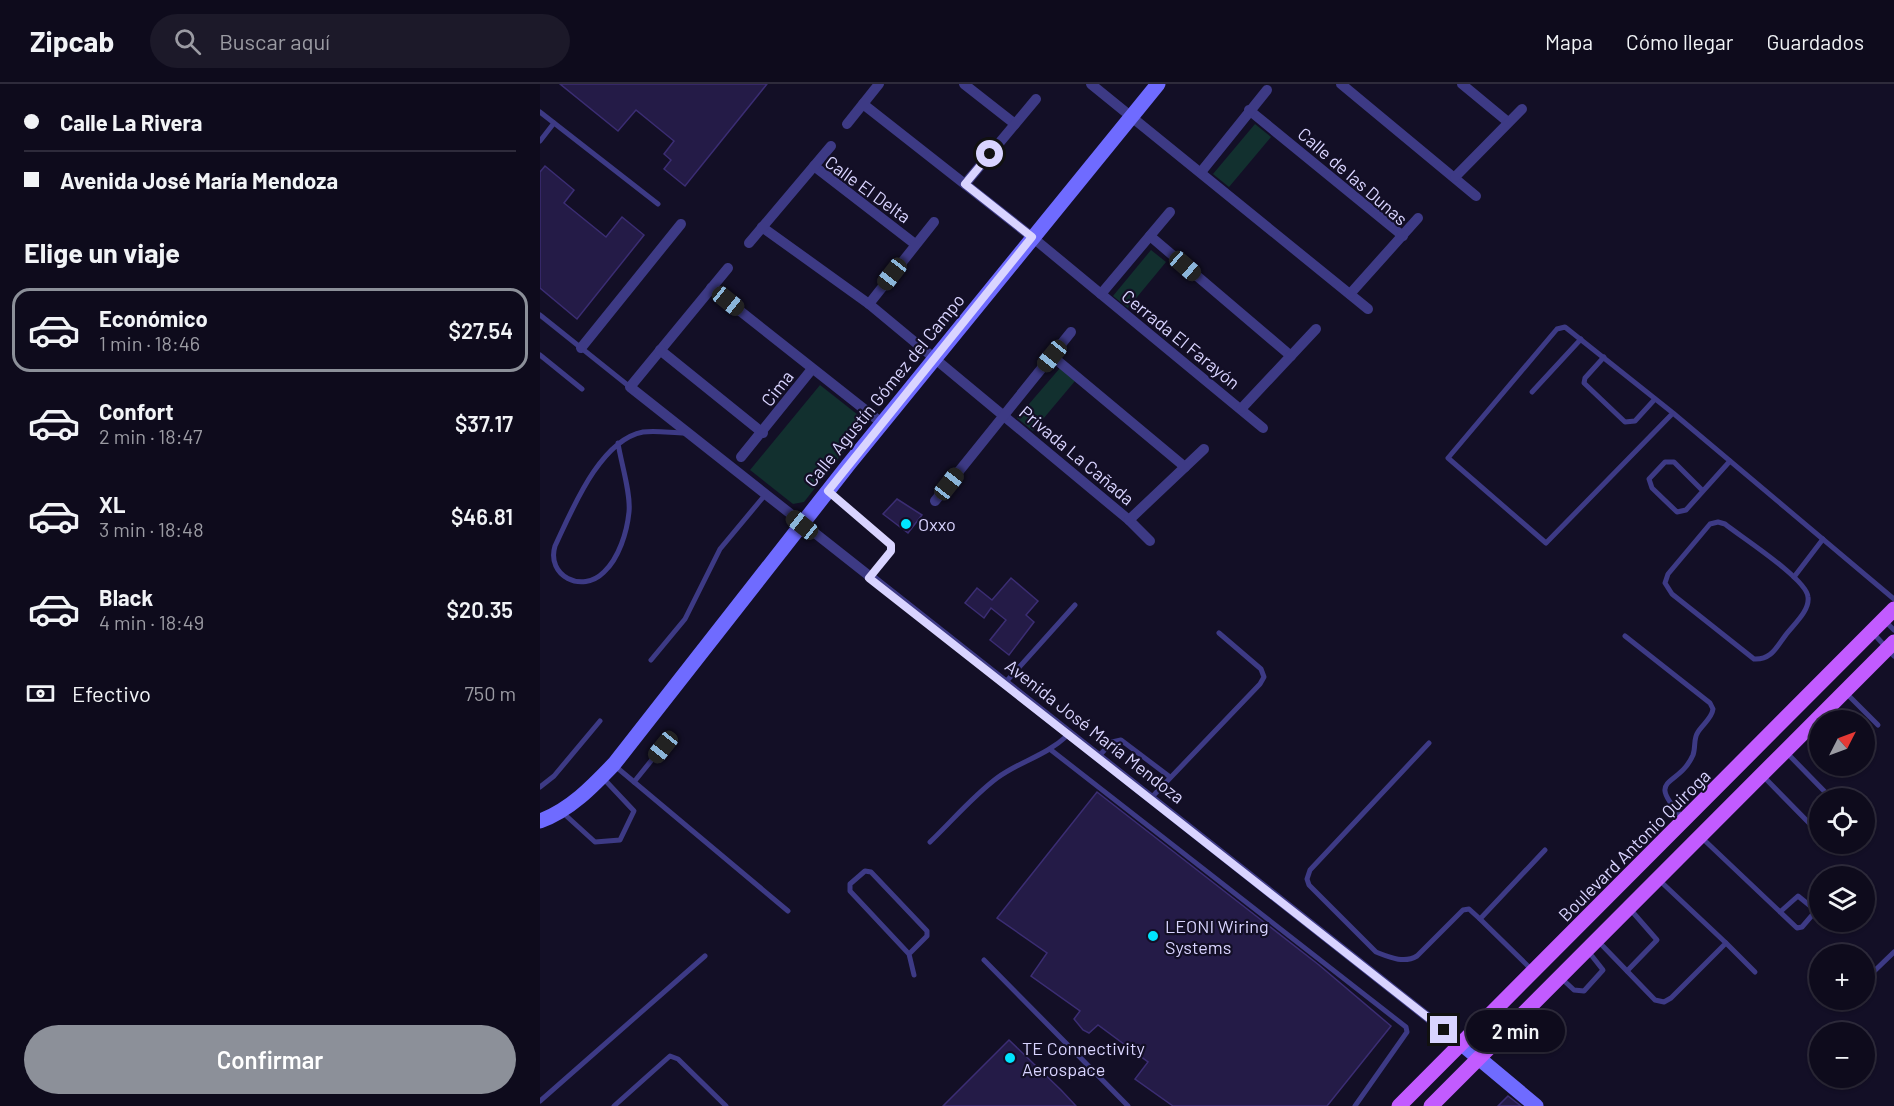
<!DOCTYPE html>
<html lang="es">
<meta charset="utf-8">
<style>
:root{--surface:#0e0b1c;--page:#1c1929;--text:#f1f3f6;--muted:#9b9ba3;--line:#2e2b3b;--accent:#8c9099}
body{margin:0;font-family:Barlow,sans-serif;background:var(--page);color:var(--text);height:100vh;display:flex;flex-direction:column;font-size:22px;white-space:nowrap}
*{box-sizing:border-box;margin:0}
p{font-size:20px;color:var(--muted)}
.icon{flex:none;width:33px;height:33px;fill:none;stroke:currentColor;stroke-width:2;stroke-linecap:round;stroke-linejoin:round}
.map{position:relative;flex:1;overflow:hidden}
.panel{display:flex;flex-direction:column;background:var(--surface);width:540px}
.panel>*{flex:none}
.hud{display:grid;align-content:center;height:132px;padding:0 24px;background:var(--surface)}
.needle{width:39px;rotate:48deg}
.buttons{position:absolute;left:1269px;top:626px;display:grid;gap:12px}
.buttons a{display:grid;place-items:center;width:66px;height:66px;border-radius:50%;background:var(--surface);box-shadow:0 2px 4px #0004,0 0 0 2px var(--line);font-size:30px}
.end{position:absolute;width:27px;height:27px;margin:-14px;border:8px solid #d9d4ff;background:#111;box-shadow:0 0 0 3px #111}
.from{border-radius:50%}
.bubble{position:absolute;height:42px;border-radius:21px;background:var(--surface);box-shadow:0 2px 4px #0004,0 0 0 2px var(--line);font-size:20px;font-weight:600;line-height:42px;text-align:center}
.car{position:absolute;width:18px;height:36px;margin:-18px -9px;border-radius:8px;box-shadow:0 0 4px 2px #0007;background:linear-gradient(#222 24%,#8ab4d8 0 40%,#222 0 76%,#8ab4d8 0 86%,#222 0)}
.hud b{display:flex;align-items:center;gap:21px;height:57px;font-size:22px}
.hud b+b{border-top:2px solid var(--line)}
.hud i{width:15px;height:15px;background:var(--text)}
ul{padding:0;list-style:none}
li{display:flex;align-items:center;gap:18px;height:84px;margin:0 12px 9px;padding:0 12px;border:3px solid transparent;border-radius:18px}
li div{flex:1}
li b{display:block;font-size:22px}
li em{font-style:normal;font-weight:600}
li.active{border-color:var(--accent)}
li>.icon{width:54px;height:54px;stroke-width:1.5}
h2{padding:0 24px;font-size:27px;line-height:72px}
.pay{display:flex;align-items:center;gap:15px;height:66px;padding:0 24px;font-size:22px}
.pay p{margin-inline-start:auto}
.primary-button{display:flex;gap:12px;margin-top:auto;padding:12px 24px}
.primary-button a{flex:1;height:69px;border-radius:36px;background:var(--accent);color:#fff;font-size:24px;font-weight:600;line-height:69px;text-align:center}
header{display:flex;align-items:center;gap:36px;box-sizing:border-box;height:84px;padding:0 30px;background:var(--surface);border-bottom:2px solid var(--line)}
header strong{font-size:28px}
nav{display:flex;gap:33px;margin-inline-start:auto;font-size:21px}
.search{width:420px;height:54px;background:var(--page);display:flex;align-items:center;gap:15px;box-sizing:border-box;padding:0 21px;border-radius:33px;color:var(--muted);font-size:22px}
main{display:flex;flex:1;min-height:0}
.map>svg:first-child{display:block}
.green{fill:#12302f}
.building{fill:#241b47;stroke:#3b2d73;stroke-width:1.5}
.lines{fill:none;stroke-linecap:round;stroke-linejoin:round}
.lane{stroke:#3d3a85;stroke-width:5}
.street{stroke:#3d3a85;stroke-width:10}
.secondary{stroke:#6f6bff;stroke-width:15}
.primary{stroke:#c25bff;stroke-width:15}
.route{stroke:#d9d4ff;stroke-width:8}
.poi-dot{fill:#00e5ff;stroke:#130f26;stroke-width:2}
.labels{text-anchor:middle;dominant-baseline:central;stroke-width:4.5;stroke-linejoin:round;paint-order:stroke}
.street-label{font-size:18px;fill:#d9d4ff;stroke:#130f26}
.poi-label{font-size:18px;fill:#d9d4ff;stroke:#130f26;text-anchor:start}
</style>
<header>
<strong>Zipcab</strong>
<div class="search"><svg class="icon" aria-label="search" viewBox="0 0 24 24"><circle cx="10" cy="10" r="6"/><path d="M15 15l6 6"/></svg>Buscar aquí</div>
<nav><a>Mapa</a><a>Cómo llegar</a><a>Guardados</a></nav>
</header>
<main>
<section class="panel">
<div class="hud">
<b><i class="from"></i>Calle La Rivera</b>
<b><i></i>Avenida José María Mendoza</b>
</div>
<h2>Elige un viaje</h2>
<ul>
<li class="active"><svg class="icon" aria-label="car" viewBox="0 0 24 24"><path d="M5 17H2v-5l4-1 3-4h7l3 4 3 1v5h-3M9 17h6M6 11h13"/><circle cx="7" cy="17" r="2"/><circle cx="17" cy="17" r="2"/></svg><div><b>Económico</b><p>1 min · 18:46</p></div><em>$27.54</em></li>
<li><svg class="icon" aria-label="car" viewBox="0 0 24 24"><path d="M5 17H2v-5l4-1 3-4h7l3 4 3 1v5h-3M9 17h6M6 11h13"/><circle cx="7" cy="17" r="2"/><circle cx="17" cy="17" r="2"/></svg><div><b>Confort</b><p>2 min · 18:47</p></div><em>$37.17</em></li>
<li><svg class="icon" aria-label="car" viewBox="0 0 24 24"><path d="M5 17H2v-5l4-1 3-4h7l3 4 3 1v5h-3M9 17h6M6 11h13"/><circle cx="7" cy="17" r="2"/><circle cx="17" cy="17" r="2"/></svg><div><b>XL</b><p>3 min · 18:48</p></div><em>$46.81</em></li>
<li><svg class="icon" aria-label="car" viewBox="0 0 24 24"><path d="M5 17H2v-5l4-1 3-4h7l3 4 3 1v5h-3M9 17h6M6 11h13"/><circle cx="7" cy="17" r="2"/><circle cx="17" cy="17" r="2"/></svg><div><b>Black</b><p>4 min · 18:49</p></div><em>$20.35</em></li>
</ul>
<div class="pay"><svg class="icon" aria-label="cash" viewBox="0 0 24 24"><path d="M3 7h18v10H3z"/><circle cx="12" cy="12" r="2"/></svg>Efectivo<p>750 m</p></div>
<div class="primary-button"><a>Confirmar</a></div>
</section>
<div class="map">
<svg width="1354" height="1022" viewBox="0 0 1354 1022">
<rect width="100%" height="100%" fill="#130f26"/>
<g class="green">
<path d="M 715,40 L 731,53 L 689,103 L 673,90 Z"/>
<path d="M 611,166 L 626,178 L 588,224 L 573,212 Z"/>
<path d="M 520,284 L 535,297 L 493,347 L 477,334 Z"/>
<path d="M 280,301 L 327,338 L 264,418 L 253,420 L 210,386 Z"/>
</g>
<g class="building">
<path d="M 20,0 L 227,0 L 145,102 L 124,85 L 131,76 L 124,70 L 134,57 L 96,26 L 78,47 Z"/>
<path d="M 5,82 L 34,106 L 24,119 L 66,153 L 82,133 L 104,151 L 37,235 L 0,204 L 0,88 Z"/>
<path d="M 357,415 L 382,431 L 368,449 L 343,430 Z"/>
<path d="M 471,494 L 498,517 L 486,531 L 494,538 L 469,571 L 450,556 L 466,536 L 451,524 L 444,534 L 425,519 L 437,504 L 452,516 Z"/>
<path d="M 557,708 L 779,881 L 851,942 L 787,1022 L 633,1022 L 595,995 L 608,978 L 558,941 L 549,949 L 543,946 L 534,935 L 540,927 L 491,892 L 507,869 L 457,834 Z"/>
<path d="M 469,956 L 521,1006 L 536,1022 L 403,1022 Z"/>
<path d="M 968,1012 L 981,1022 L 958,1022 Z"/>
</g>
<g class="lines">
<g class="lane">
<path d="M 0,28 L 118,120"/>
<path d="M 0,57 L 14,39"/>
<path d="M 0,231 L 90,303"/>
<path d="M 0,271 L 42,305"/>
<path d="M 1064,273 L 1045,294 L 1044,299 L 1085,338 L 1095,337 L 1115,315"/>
<path d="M 992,308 L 1041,255"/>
<path d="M 1133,329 L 1006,459 L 908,374 L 1006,258 L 1017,245 L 1025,243 L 1133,329 L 1354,515"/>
<path d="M 78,359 C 81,379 91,409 89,428 C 87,448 79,474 64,488 C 42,510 6,492 15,462 C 32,426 60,356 103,348 C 116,346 132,349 145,349"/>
<path d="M 1163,407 L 1134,378 L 1125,378 L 1109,395 L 1112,404 L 1137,428 L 1146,426 L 1190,377"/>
<path d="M 289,408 L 351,461 L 351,467 L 329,494"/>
<path d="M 1178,438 L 1185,440 C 1201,453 1267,495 1268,513 C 1270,527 1253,541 1245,552 C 1236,564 1231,576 1214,575 L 1132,510 L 1125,499 L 1128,490 L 1170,440 Z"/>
<path d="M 1254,493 L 1283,455"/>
<path d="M 1345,537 L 1354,546"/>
<path d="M 1333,549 L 1354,572"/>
<path d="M 1085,552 L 1170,619 L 1173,625 C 1172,634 1163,640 1158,648 C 1153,655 1156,663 1153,671 C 1138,705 1104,691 1143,734"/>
<path d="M 111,576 L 145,535 L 180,465 L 225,411"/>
<path d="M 464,600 L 535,521"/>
<path d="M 1306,609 L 1338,641"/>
<path d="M 889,659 L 770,786 L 767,795 L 769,801 L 836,868 C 849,873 864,880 877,872 L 923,826 L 929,825 L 940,835"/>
<path d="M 511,666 L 866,943 L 867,948 L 815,1022"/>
<path d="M 1246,668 L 1288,711"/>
<path d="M 558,673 L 572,658 L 581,656 L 630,693"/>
<path d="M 75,682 L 248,827"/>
<path d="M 1223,692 L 1272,742"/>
<path d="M 94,698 L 123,662"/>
<path d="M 0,703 L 14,692 L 60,637"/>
<path d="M 611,714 L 720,600 L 724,593 L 721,585 L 679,549"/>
<path d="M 22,728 L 55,758 L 80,756 L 94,727 L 63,694"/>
<path d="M 1161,753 L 1257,844 L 1262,843 L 1274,829 L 1274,825 L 1258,812 L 1240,828"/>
<path d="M 390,758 C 412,737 433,712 457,694 C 482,676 504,673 528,651"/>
<path d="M 1058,857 L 1115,916 L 1124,918 L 1131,914 L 1186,859 L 1118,795"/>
<path d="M 1186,859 L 1215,888"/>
<path d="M 369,870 L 310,807 L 310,800 L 325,787 L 331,788 L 387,847 L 387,852 L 369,870 L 374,891"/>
<path d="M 444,876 L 588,1022"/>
<path d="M 992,886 L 940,835 L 1005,766"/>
<path d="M 1087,887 L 1117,856 L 1090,825"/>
<path d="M 1020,893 L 1034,906 L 1044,907 L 1063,886 L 1048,867"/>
<path d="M 1324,897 L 1354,868"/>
<path d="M 1303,917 L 1305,915"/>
<path d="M 0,1017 L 165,872"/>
<path d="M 74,1022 L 130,972 L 138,975 L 186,1022"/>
</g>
<g class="street">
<path d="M 424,0 L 475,40"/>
<path d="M 551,0 L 828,225"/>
<path d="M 801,0 L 936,112"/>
<path d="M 922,0 L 968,38"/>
<path d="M 323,20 L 492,153 L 723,344"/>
<path d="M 709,26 L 863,152"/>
<path d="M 307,40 L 339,0"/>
<path d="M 274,82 L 375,160"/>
<path d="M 661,88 L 727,6"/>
<path d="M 915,93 L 982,25"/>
<path d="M 425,100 L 496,15"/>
<path d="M 222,143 L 329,220 L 589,436 L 610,457"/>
<path d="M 610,152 L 751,272"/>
<path d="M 209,159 L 291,62"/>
<path d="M 188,184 L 90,303 L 923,961"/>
<path d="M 171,204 L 343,340"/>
<path d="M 561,210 L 630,128"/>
<path d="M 810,210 L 878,134"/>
<path d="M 329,220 L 394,138"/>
<path d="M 41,264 L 141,140"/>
<path d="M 120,266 L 223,349"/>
<path d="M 512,272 L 645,383"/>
<path d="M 701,325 L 776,245"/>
<path d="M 201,373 L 272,285"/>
<path d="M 395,417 L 531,248"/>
<path d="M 589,436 L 664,365"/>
</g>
<g class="secondary">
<path d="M 0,737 C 30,726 52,703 74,680 L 309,380 L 618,0"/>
<path d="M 923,961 L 996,1022"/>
</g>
<g class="primary">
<path d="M 859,1022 L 1354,525"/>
<path d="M 891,1022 L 1354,558"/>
</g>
</g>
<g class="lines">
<path class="route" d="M 450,70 L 425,100 L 492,153 L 288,407 L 351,461 L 351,467 L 329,494 L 904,946"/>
</g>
<g class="poi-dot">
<circle cx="366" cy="440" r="6"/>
<circle cx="613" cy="852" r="6"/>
<circle cx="470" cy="974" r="6"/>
</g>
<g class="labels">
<g class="street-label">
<text transform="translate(813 92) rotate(41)">Calle de las Dunas</text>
<text transform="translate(328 105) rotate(36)">Calle El Delta</text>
<text transform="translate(641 255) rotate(39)">Cerrada El Farayón</text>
<text transform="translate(237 304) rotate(-52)">Cima</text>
<text transform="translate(344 306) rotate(-51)">Calle Agustín Gómez del Campo</text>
<text transform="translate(537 371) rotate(40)">Privada La Cañada</text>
<text transform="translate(555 647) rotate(38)">Avenida José María Mendoza</text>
<text transform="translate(1094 761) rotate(-45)">Boulevard Antonio Quiroga</text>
</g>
<g class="poi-label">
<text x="378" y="440">Oxxo</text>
<text x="625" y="842">LEONI Wiring<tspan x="625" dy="21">Systems</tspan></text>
<text x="482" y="964">TE Connectivity<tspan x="482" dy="21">Aerospace</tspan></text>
</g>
</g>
</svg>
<div class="buttons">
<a><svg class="needle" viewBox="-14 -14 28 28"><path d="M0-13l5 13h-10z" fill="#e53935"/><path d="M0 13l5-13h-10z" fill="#9b9ba3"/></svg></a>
<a><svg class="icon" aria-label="locate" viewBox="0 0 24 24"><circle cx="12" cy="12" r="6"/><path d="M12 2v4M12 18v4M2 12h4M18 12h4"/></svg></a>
<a><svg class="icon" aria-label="layers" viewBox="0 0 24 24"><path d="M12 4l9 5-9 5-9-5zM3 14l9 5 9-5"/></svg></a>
<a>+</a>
<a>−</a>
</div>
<i class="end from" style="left:450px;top:70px"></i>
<i class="end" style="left:904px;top:946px"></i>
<div class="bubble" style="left:926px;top:926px;width:99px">2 min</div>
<i class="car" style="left:645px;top:182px;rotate:131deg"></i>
<i class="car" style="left:352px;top:190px;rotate:218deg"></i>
<i class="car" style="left:188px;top:217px;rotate:129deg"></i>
<i class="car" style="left:512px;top:272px;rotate:219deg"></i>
<i class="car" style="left:409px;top:400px;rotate:38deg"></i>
<i class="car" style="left:262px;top:441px;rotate:309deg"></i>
<i class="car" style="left:123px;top:663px;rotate:219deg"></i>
</div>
</main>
